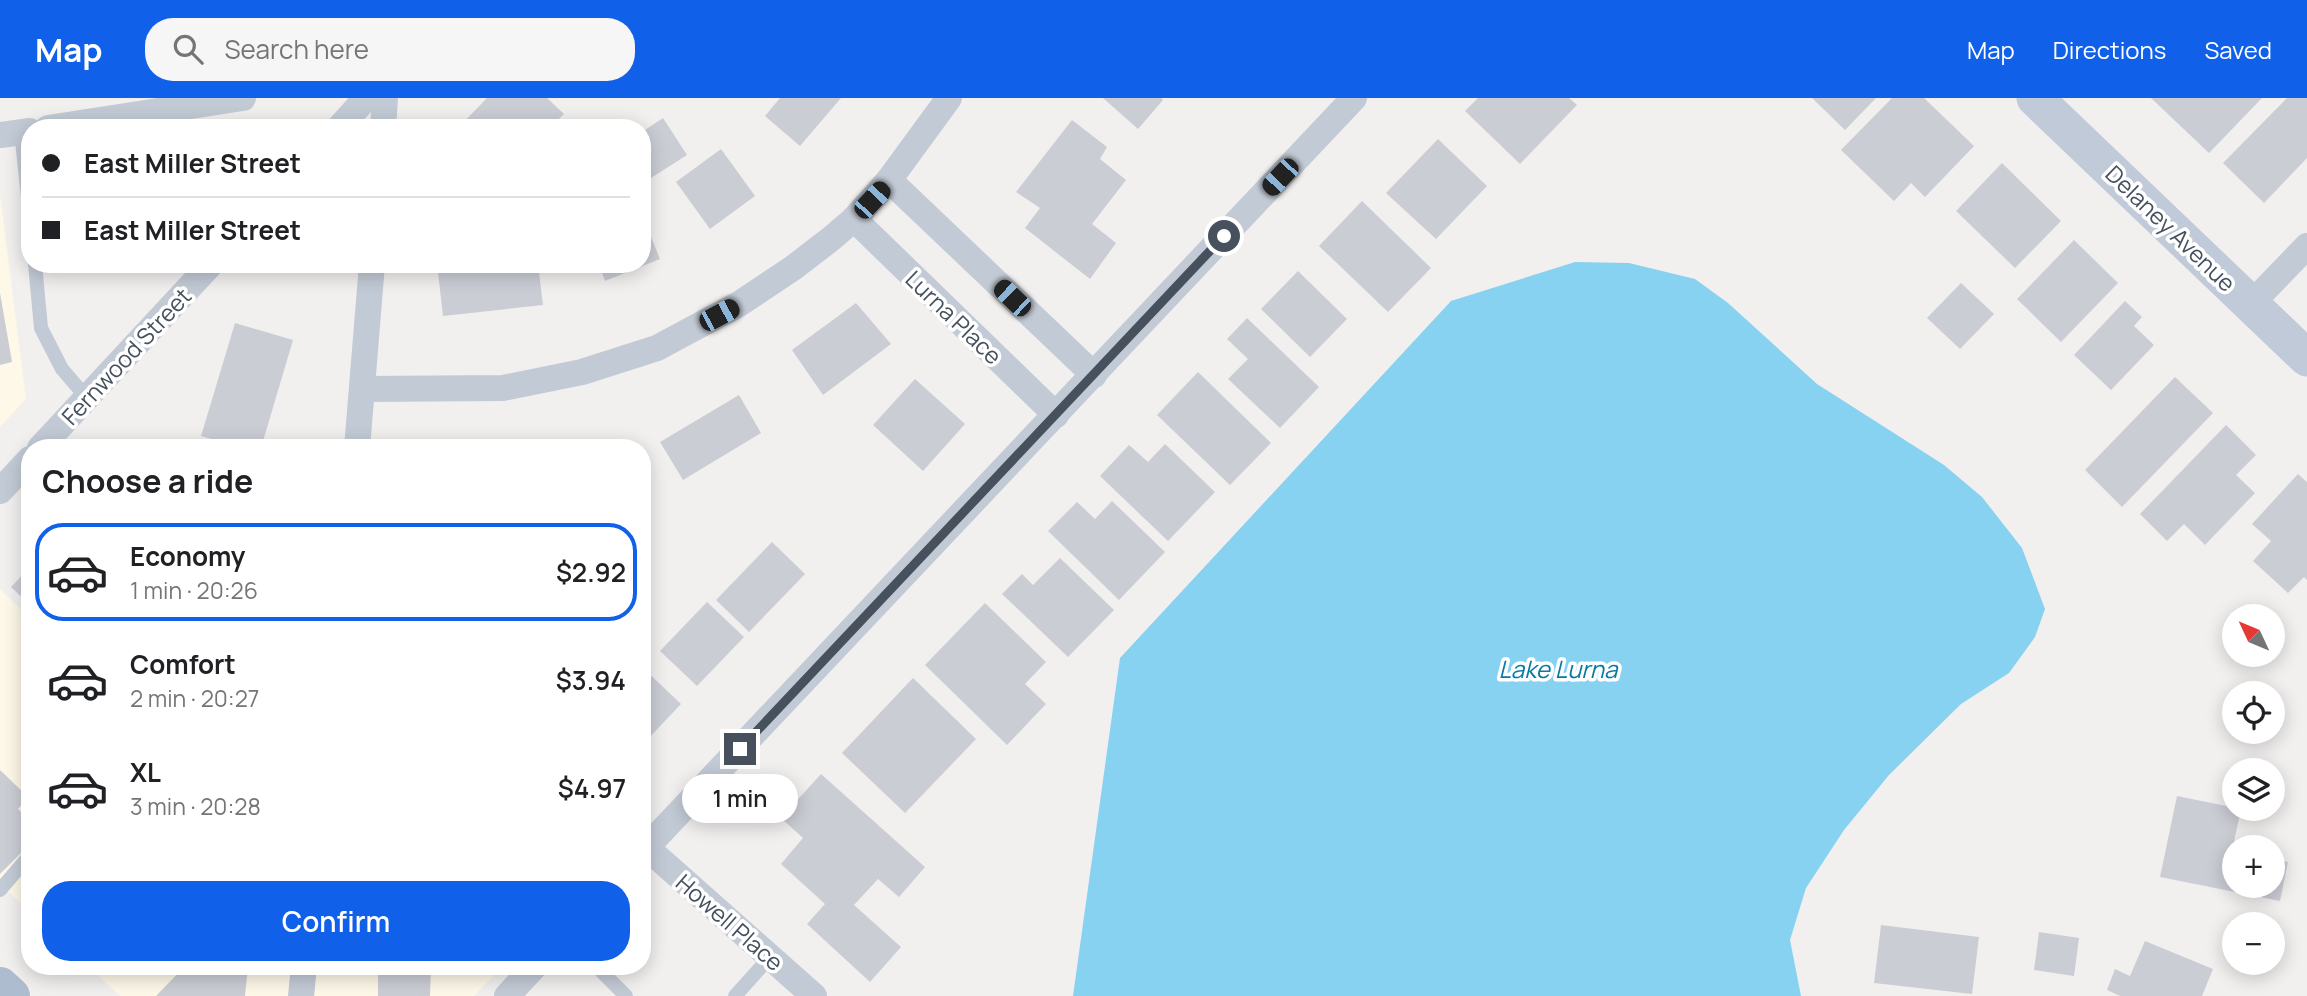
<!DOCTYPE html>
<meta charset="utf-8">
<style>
:root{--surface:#fff;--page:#f6f6f6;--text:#202124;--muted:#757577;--line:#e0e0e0;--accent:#1160e9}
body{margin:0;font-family:Manrope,sans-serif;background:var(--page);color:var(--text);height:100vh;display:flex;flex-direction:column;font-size:26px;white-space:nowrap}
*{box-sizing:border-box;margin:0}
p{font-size:23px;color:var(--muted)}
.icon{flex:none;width:38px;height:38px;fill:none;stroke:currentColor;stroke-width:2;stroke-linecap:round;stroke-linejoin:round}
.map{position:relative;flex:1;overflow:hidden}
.side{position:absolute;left:21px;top:341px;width:630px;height:536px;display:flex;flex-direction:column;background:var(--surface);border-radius:28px;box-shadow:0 4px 18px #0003}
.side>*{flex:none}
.hud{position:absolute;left:21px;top:21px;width:630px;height:154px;border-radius:28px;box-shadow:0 4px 18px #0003;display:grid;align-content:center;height:154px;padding:0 21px;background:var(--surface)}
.needle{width:46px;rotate:314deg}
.fabs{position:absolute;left:2222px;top:506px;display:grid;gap:14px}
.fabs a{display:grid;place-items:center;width:63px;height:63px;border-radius:50%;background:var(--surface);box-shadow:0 4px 18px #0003;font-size:35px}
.end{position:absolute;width:32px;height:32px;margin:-16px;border:9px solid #46515d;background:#fff;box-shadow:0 0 0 4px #fff}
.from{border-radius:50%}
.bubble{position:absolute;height:49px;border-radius:24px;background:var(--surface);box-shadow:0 4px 18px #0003;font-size:23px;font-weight:600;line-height:49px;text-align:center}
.car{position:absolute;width:21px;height:42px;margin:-21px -10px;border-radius:9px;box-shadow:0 0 5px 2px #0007;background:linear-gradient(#222 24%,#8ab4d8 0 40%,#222 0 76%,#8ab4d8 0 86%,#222 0)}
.hud b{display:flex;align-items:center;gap:24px;height:66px;font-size:26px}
.hud b+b{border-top:2px solid var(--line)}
.hud i{width:18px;height:18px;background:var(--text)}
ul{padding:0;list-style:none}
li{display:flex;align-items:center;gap:21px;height:98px;margin:0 14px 10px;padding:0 7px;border:4px solid transparent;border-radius:28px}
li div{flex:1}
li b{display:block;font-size:26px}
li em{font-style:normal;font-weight:600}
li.on{border-color:var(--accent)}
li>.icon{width:63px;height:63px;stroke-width:1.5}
h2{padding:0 21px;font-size:32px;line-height:84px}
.primary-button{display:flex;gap:14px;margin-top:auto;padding:14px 21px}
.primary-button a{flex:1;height:80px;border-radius:28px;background:var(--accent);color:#fff;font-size:28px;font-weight:600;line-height:80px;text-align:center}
header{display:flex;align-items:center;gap:42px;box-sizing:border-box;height:98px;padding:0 35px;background:var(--accent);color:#fff}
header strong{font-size:33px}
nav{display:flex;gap:38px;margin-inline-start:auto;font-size:24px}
.search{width:490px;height:63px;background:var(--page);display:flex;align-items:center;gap:18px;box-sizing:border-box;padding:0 24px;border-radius:28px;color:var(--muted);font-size:26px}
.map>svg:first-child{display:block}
.commercial{fill:#fdf8e8}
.water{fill:#87d2f0}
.building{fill:#cbcdd5}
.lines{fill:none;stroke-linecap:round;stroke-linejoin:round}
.lane{stroke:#c2cad5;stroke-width:14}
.street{stroke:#c2cad5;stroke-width:26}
.secondary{stroke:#c1cad9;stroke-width:37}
.primary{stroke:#adbccf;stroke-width:38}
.route{stroke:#46515d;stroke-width:9}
.labels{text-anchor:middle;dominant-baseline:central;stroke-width:7;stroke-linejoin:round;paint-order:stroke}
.street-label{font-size:23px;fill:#46515d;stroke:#fff}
.water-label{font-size:24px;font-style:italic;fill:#077aa8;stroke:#fff}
</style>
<header>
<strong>Map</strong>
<div class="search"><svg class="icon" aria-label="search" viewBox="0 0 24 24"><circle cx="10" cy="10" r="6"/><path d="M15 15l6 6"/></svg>Search here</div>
<nav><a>Map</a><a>Directions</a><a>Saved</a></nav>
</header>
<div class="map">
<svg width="2307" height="898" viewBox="0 0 2307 898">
<rect width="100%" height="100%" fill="#f2efef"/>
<g class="commercial">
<path d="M 0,96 L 26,301 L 0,329 Z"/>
<path d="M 0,491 L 30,520 L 30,814 L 0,786 Z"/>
<path d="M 88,868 L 503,868 L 474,898 L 120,898 Z"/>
</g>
<path class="water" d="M 1575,164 L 1629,165 L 1695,181 L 1728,205 L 1817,286 L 1944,367 L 1982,399 L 2022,450 L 2045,511 L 2035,539 L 2009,575 L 1961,606 L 1889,677 L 1844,732 L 1806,790 L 1790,842 L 1801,898 L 1073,898 L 1120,560 L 1451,203 Z"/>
<g class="building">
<path d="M 487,0 L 547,0 L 564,16 L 550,30 L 458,30 Z"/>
<path d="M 780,0 L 841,0 L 800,48 L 765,18 Z"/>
<path d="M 1103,0 L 1161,0 L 1163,2 L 1138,31 Z"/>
<path d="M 1478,0 L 1569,0 L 1577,7 L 1520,66 L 1465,13 Z"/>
<path d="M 1812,0 L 1876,0 L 1845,32 Z"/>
<path d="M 1892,0 L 1924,0 L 1974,48 L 1925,99 L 1911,85 L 1894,103 L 1841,52 Z"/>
<path d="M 2151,0 L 2262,0 L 2209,55 Z"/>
<path d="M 2287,0 L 2307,0 L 2307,60 L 2264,105 L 2223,65 Z"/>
<path d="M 663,20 L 687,57 L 651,80 L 642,67 L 642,34 Z"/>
<path d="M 1072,22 L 1107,49 L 1100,61 L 1126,82 L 1092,126 L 1116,145 L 1090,181 L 1025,130 L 1040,110 L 1016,94 Z"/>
<path d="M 1438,41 L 1487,88 L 1436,141 L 1386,95 Z"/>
<path d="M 721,51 L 755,98 L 710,131 L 676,84 Z"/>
<path d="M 2002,65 L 2061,123 L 2015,170 L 1956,113 Z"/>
<path d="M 1362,103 L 1431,170 L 1388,214 L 1319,148 Z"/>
<path d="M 642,117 L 660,161 L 605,183 L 599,166 L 642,166 Z"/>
<path d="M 2074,142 L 2118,185 L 2061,244 L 2017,201 Z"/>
<path d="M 437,166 L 538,166 L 543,207 L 443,218 Z"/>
<path d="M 1298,173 L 1347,221 L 1310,259 L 1261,211 Z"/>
<path d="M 1961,185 L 1994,216 L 1960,251 L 1927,220 Z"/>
<path d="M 0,195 L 12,264 L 0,267 Z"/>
<path d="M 2125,203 L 2142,219 L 2134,228 L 2154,247 L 2111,292 L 2074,257 Z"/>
<path d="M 856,205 L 891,246 L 823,297 L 792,252 Z"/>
<path d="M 1247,220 L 1319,289 L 1280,330 L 1228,281 L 1248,261 L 1227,241 Z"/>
<path d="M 235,225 L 293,242 L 261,350 L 242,350 L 201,338 Z"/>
<path d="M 1198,274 L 1271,345 L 1230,387 L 1157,317 Z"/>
<path d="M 2175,279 L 2213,315 L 2122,409 L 2085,372 Z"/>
<path d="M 915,281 L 965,326 L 923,373 L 873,327 Z"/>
<path d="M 739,297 L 761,335 L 683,382 L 660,344 Z"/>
<path d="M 2226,327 L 2256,357 L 2236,377 L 2255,395 L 2205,447 L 2184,426 L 2167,443 L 2140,416 Z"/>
<path d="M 1165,346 L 1215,394 L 1168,443 L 1100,378 L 1129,347 L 1148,364 Z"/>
<path d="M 2298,376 L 2307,384 L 2307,482 L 2304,479 L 2288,495 L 2253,463 L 2271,443 L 2252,426 Z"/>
<path d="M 1112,403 L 1165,454 L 1119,502 L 1048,433 L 1077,404 L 1095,421 Z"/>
<path d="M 772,444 L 805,476 L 749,534 L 716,502 Z"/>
<path d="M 1060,460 L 1114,512 L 1068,559 L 1002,496 L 1022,476 L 1033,487 Z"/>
<path d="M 30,469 L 30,507 L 11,489 Z"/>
<path d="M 707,504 L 744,539 L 697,588 L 660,553 Z"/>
<path d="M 985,505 L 1046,564 L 1025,586 L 1046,606 L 1007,647 L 925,567 Z"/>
<path d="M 642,569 L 681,606 L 645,644 L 642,641 Z"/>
<path d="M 913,580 L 976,641 L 905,715 L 842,655 Z"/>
<path d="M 0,672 L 28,699 L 18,711 L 30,722 L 30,746 L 0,776 Z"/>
<path d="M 821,676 L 925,769 L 899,799 L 878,781 L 854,807 L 901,849 L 870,884 L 807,826 L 825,806 L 781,766 L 803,740 L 781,720 Z"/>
<path d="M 2177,698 L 2241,711 L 2232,753 L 2235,753 L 2235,788 L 2273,788 L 2273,761 L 2288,764 L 2280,803 L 2160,779 Z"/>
<path d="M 1881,827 L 1979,839 L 1972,896 L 1874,885 Z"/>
<path d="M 2039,834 L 2079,840 L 2074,878 L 2034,872 Z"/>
<path d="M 2145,843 L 2213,871 L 2202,898 L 2120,898 L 2107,892 L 2115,871 L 2130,878 Z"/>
<path d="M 185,868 L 248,868 L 245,898 L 156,898 Z"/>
<path d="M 378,868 L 431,868 L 430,898 L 378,898 Z"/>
</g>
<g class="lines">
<g class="lane">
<path d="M 21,34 L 30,117"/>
<path d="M 35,166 L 41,230 L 62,271 L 87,300"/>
<path d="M 0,792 L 30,757"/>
<path d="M 596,868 L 626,898"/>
<path d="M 735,898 L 770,859"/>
</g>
<g class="street">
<path d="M 48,30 L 243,0"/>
<path d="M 339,30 L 366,0"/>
<path d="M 383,30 L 385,0"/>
<path d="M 0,37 L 30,33"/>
<path d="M 889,82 L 1094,277"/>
<path d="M 854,121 L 1056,317"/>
<path d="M 2251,206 L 2307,148"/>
<path d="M 363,291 L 503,290 L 582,274 L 657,250 L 739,206 L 793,170 L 832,140 L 854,121 L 889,82 L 949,0"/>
<path d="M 40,350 L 211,166"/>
<path d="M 357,350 L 372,166"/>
<path d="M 0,393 L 30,361"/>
<path d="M 647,750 L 814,898"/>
<path d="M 642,754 L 1354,0"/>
<path d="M 301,898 L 304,868"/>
<path d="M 507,898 L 535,868"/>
</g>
<path class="secondary" d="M 2035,0 L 2307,260"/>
<path class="primary" d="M 0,888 L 11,898"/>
</g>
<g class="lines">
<path class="route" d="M 740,651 L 1224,138"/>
</g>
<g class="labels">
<g class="street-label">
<text transform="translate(2171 130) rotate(44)">Delaney Avenue</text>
<text transform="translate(954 219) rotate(44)">Lurna Place</text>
<text transform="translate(126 258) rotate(-47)">Fernwood Street</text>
<text transform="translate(730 824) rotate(41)">Howell Place</text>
</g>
<g class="water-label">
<text x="1558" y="570">Lake Lurna</text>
</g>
</g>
</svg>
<div class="fabs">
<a><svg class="needle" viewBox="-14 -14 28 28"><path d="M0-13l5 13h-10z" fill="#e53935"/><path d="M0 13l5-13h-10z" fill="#757577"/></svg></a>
<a><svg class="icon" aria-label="locate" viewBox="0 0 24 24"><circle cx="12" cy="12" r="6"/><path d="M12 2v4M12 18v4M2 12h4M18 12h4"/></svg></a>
<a><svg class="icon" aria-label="layers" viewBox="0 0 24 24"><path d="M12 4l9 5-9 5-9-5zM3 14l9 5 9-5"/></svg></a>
<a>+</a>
<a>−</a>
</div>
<i class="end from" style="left:1224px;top:138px"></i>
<i class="end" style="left:740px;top:651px"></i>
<div class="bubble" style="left:682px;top:676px;width:116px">1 min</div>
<i class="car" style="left:1280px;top:79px;rotate:223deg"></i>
<i class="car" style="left:872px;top:102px;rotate:43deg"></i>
<i class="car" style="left:1012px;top:200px;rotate:314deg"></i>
<i class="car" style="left:719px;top:217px;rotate:62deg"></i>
<div class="hud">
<b><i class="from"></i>East Miller Street</b>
<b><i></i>East Miller Street</b>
</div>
<section class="side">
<h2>Choose a ride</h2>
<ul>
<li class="on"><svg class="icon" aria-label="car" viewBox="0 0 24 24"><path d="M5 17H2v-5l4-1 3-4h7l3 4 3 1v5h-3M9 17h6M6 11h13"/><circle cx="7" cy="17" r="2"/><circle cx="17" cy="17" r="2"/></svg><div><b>Economy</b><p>1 min · 20:26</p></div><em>$2.92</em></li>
<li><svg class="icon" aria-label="car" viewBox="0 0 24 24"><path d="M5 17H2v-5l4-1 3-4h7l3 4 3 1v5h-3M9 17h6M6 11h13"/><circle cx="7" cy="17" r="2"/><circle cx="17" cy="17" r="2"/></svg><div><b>Comfort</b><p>2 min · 20:27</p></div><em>$3.94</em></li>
<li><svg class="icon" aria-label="car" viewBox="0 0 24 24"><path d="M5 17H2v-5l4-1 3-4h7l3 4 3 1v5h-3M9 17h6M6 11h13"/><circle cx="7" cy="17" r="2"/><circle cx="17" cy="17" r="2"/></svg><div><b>XL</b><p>3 min · 20:28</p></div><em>$4.97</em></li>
</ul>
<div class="primary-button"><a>Confirm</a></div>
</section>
</div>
